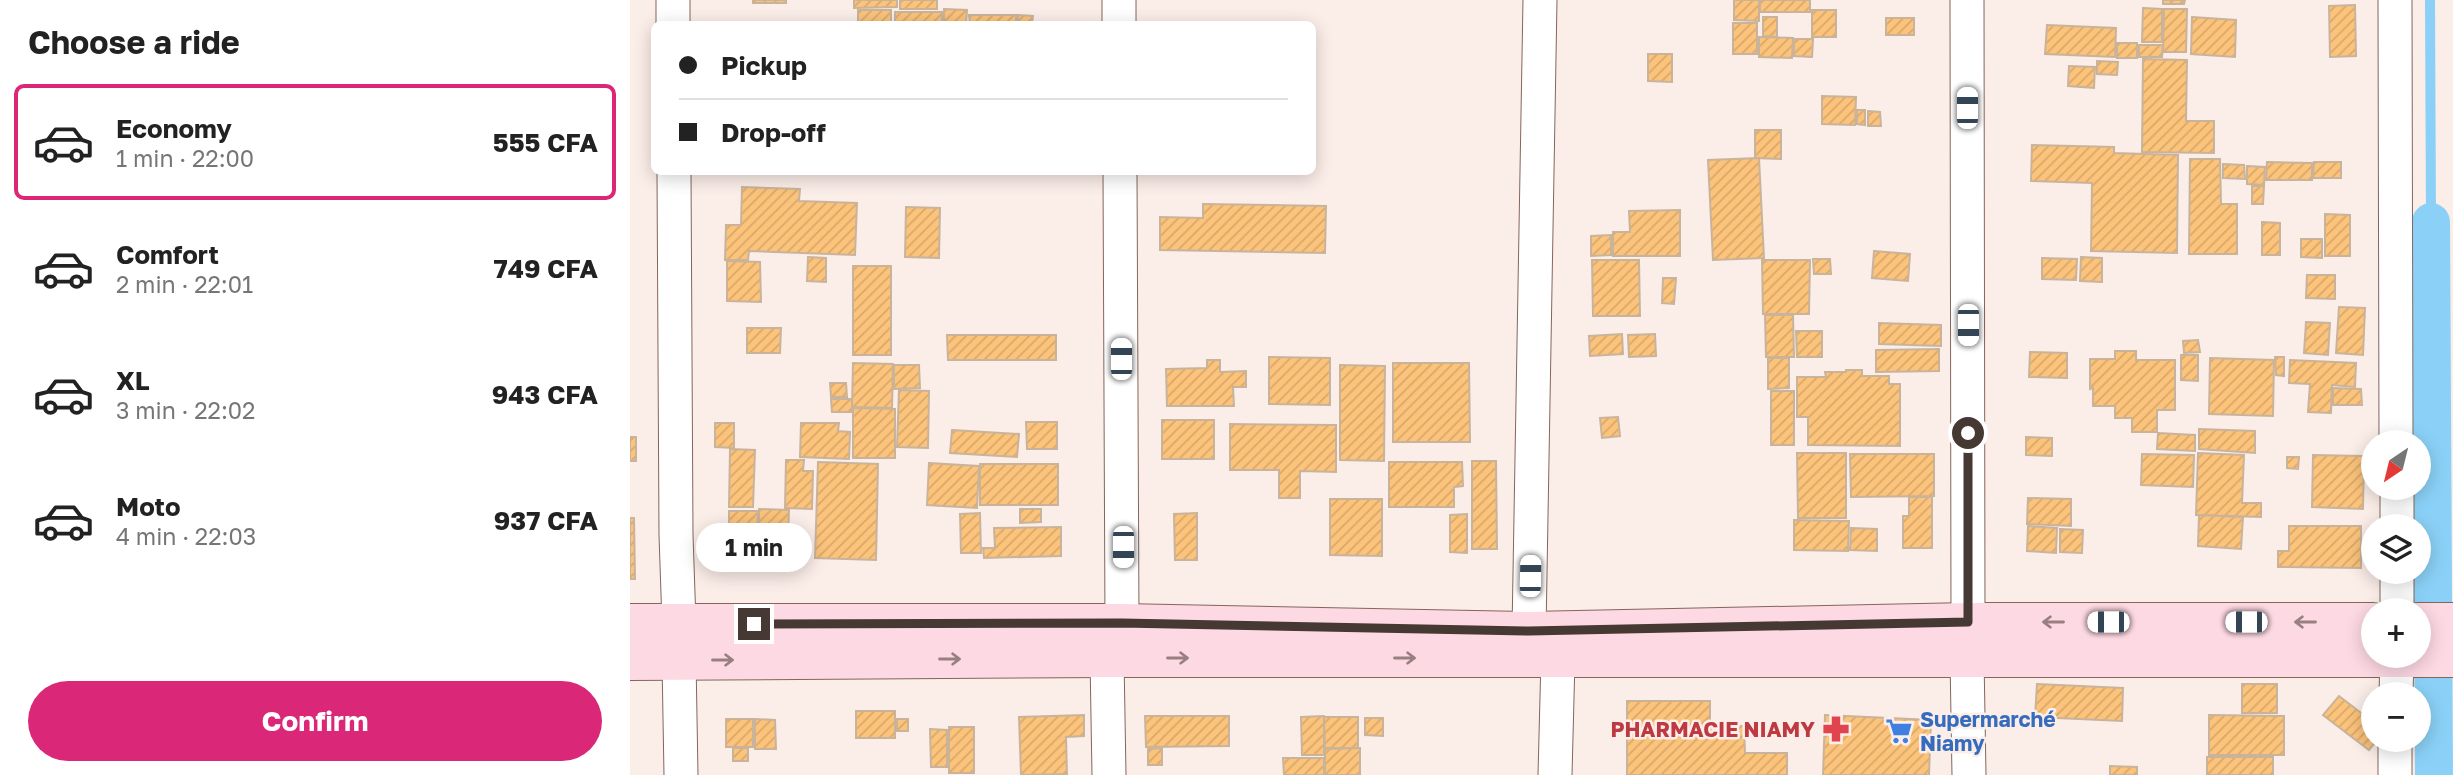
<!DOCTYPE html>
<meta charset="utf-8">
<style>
:root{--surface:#fff;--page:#f2f2f2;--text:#222;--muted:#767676;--line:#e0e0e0;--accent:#db2777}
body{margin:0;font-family:"Golos Text",sans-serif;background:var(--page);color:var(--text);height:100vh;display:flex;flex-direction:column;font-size:26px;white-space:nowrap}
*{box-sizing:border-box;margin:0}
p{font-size:23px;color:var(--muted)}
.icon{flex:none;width:38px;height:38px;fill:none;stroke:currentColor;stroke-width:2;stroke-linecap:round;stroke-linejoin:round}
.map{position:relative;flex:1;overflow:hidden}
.panel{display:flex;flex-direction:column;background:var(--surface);width:630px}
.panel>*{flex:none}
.banner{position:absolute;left:21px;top:21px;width:665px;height:154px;border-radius:10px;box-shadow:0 4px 18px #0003;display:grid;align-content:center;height:154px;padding:0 28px;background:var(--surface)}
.needle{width:46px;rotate:215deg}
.fabs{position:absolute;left:1731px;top:430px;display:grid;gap:14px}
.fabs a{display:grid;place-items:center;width:70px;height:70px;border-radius:50%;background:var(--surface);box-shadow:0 4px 18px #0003;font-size:35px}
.end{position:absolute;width:32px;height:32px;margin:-16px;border:9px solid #463833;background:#fff;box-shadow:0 0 0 4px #fff}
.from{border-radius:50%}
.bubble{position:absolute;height:49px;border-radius:24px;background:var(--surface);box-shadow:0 4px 18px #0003;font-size:23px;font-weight:700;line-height:49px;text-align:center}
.car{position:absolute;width:21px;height:42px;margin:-21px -10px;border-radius:9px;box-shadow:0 0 5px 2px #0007;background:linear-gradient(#fff 24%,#345 0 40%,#fff 0 76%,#345 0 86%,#fff 0)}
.banner b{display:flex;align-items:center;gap:24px;height:66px;font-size:26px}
.banner b+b{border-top:2px solid var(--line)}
.banner i{width:18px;height:18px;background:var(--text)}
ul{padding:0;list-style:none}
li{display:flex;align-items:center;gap:21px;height:116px;margin:0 14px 10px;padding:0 14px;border:4px solid transparent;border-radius:10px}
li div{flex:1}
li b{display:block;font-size:26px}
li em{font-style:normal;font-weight:700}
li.selected{border-color:var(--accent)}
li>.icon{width:63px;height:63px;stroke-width:1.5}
h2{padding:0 28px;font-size:32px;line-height:84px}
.cta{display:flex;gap:14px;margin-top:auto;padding:14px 28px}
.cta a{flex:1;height:80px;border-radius:42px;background:var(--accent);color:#fff;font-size:28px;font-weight:700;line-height:80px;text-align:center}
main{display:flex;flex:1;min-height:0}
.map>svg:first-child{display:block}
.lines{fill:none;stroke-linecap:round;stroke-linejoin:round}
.stream{stroke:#8bd1f7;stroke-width:10}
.canal{stroke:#8bd1f7;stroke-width:38}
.building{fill:url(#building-hatch);stroke:#c9b49b;stroke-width:2}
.street-casing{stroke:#84665b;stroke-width:35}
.secondary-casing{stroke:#84665b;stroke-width:40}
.street{stroke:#fff;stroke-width:33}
.secondary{stroke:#fdd9e3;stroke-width:38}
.oneway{stroke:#988082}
.route{stroke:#463833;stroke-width:9}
.labels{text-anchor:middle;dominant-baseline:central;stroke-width:5;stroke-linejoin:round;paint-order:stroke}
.shop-label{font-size:21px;font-weight:bold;fill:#366cbe;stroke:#fbede8;text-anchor:start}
.health-label{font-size:21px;font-weight:bold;fill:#be3a42;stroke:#fbede8;text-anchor:end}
</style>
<main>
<section class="panel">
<h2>Choose a ride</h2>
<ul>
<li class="selected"><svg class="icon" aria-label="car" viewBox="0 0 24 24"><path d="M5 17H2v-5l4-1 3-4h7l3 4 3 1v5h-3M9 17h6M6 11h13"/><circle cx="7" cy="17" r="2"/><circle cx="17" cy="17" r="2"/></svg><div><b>Economy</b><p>1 min · 22:00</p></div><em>555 CFA</em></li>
<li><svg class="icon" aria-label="car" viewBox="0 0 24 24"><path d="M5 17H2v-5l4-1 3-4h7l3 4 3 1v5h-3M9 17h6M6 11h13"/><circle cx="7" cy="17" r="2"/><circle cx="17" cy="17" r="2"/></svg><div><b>Comfort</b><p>2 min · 22:01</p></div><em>749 CFA</em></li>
<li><svg class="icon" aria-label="car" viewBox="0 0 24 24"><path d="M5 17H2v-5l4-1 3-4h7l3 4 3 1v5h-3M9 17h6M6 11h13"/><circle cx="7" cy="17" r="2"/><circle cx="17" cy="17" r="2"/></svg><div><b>XL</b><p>3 min · 22:02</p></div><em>943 CFA</em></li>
<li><svg class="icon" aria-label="car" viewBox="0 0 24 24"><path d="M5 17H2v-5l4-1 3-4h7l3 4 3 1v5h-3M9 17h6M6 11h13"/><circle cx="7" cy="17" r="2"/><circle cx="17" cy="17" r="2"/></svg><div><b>Moto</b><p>4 min · 22:03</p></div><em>937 CFA</em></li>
</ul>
<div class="cta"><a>Confirm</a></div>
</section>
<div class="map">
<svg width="1823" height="775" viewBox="0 0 1823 775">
<defs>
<pattern id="building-hatch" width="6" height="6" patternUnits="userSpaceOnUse" patternTransform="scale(1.75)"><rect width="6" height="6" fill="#fcc37b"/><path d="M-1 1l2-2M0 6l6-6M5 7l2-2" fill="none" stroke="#d9a86b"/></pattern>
</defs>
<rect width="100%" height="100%" fill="#fbede8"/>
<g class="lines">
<path class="stream" d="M 1800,0 L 1801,222"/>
<path class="canal" d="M 1801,222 L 1804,775"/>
</g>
<g class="building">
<rect x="123" y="0" width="33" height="3"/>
<path d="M 224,0 L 267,0 L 267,7 L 224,8 Z"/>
<rect x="270" y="0" width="37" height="9"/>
<path d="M 1104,0 L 1129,0 L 1129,21 L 1104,20 Z"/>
<rect x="1130" y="0" width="50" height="12"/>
<path d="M 1533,0 L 1555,0 L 1554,4 L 1533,4 Z"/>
<path d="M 1725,5 L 1726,56 L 1700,57 L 1699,6 Z"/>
<path d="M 1513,8 L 1532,9 L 1532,42 L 1512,42 Z"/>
<path d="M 314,9 L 337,10 L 336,24 L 314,24 Z"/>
<path d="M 1534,9 L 1557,9 L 1556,52 L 1533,52 Z"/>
<rect x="228" y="10" width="33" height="14"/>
<rect x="1182" y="10" width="24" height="27"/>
<rect x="265" y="12" width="47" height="12"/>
<path d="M 339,15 L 386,15 L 386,24 L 340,24 Z"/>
<path d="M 388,15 L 403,16 L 402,24 L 388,24 Z"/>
<path d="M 1133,17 L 1147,17 L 1147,37 L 1133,36 Z"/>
<path d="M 1562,17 L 1606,20 L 1605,57 L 1561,54 Z"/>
<rect x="1256" y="18" width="28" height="17"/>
<rect x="1103" y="23" width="24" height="31"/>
<path d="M 1417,25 L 1486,28 L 1485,57 L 1415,54 Z"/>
<path d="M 1129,37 L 1163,38 L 1162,58 L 1129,57 Z"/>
<path d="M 1164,39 L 1183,39 L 1182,57 L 1164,56 Z"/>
<rect x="1487" y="43" width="20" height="15"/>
<path d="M 1509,45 L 1533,45 L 1532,57 L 1509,57 Z"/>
<path d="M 1018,54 L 1042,54 L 1042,82 L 1018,81 Z"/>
<path d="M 1513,59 L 1557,60 L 1556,121 L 1584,121 L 1584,153 L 1512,152 Z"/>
<path d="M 1467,61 L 1488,62 L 1487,75 L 1467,74 Z"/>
<path d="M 1439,66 L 1465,67 L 1464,88 L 1438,86 Z"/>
<path d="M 1192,96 L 1226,97 L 1225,125 L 1192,124 Z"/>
<path d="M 1227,110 L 1235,110 L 1235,125 L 1227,124 Z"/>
<path d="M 1238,111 L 1250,112 L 1251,126 L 1238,126 Z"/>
<path d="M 1125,130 L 1151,130 L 1151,159 L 1125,158 Z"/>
<path d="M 1402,145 L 1484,147 L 1484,153 L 1548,155 L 1547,253 L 1461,251 L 1462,183 L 1401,181 Z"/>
<path d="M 1129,158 L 1134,258 L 1083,260 L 1078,160 Z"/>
<path d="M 1560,159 L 1590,159 L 1591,204 L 1607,204 L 1607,254 L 1559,254 Z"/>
<path d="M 1637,162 L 1682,163 L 1682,180 L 1636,180 Z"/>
<path d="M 1684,162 L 1711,162 L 1711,178 L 1683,178 Z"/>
<path d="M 1593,164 L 1614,165 L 1615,179 L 1593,178 Z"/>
<path d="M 1617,166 L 1635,167 L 1634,185 L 1617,184 Z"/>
<path d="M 1622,186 L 1634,186 L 1633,204 L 1622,204 Z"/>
<path d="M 112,187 L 170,189 L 169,201 L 227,203 L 225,255 L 119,251 L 118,260 L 95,260 L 96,225 L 111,225 Z"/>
<path d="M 573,204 L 696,206 L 695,253 L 530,250 L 530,217 L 573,218 Z"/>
<path d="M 276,207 L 310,208 L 309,258 L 275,257 Z"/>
<path d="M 1050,210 L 1050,256 L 983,256 L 983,232 L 1000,232 L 999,211 Z"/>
<path d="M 1695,214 L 1720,215 L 1720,256 L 1695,256 Z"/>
<path d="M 1632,222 L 1650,223 L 1650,255 L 1632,255 Z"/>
<path d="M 981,235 L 981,255 L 961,256 L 961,236 Z"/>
<path d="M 1671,239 L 1692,239 L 1692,258 L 1671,257 Z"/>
<path d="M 1244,251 L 1280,254 L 1278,281 L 1242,278 Z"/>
<path d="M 178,257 L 196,258 L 196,282 L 177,281 Z"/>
<path d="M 1451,257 L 1472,258 L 1472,282 L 1450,281 Z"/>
<path d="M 1412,258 L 1447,259 L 1446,280 L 1412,279 Z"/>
<path d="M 1183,259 L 1200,259 L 1201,274 L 1184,274 Z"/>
<path d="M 962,260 L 1009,260 L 1010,316 L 963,316 Z"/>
<path d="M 1132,260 L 1180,260 L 1179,314 L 1133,314 Z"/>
<path d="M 97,261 L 130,262 L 131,302 L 97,301 Z"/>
<rect x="223" y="266" width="38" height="89"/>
<path d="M 1677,275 L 1705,275 L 1705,299 L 1676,298 Z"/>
<path d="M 1033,278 L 1046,278 L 1044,304 L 1032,303 Z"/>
<path d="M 1709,307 L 1735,308 L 1733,355 L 1706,353 Z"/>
<path d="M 1135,315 L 1163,315 L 1164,357 L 1136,357 Z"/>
<path d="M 1676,322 L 1700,323 L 1698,355 L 1674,353 Z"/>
<path d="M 1249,323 L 1311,325 L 1311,346 L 1249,344 Z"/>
<path d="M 117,328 L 151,328 L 150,353 L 117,353 Z"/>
<path d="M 1166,331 L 1192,331 L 1192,357 L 1167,357 Z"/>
<path d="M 992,334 L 993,354 L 960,356 L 959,336 Z"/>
<path d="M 1025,334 L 1026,356 L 999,357 L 998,335 Z"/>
<path d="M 317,335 L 426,335 L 426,360 L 318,360 Z"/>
<path d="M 1568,340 L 1570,352 L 1554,353 L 1553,341 Z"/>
<path d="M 1309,349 L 1309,371 L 1246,372 L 1246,350 Z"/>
<path d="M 1485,351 L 1506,351 L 1506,360 L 1545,360 L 1545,410 L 1527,410 L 1527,432 L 1502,432 L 1502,418 L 1485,418 L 1485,406 L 1463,406 L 1463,388 L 1460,389 L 1460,359 L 1485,359 Z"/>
<path d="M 1400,352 L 1437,353 L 1437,378 L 1399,377 Z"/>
<path d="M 1551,355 L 1568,355 L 1568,381 L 1551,380 Z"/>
<path d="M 639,357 L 700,358 L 700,405 L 639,404 Z"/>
<path d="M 1645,357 L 1654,357 L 1654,376 L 1646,375 Z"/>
<path d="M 1138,358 L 1159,358 L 1159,388 L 1138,389 Z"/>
<path d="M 1580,358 L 1644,360 L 1643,416 L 1579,414 Z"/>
<path d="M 577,360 L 590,360 L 590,372 L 616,371 L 616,387 L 603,387 L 604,406 L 537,406 L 536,369 L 577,368 Z"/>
<path d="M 1660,360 L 1726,363 L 1725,387 L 1702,385 L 1701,413 L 1678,412 L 1680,384 L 1659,383 Z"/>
<path d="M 223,363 L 263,364 L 262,408 L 222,407 Z"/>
<path d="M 763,363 L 839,363 L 840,442 L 763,442 Z"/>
<path d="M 264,365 L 289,365 L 290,388 L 264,389 Z"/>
<path d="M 710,365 L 755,366 L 754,461 L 710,460 Z"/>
<path d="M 1216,370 L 1232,370 L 1232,376 L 1259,376 L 1259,384 L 1270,384 L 1270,446 L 1178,445 L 1178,417 L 1167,417 L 1167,377 L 1196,377 L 1195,372 L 1216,372 Z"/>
<path d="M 200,383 L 216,383 L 217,397 L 201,397 Z"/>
<path d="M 1703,388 L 1731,389 L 1732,405 L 1703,405 Z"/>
<path d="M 269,390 L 299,391 L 298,448 L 267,447 Z"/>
<rect x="1141" y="391" width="23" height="54"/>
<path d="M 201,399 L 222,399 L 222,412 L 202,412 Z"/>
<path d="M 223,408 L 265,409 L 265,458 L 223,458 Z"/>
<path d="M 988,417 L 990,436 L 972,438 L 970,418 Z"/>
<rect x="532" y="420" width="52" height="39"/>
<path d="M 396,422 L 427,422 L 427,449 L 397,449 Z"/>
<path d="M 85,423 L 104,423 L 104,448 L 85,447 Z"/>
<path d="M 171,423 L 209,423 L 208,431 L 220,432 L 219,459 L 170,457 Z"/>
<path d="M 600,424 L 706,425 L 706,472 L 670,471 L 670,498 L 649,498 L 649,470 L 600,470 Z"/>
<path d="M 1569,429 L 1625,431 L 1625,453 L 1569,449 Z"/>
<path d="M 322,430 L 389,434 L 387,457 L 320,453 Z"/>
<path d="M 1528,433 L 1565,435 L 1565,451 L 1527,449 Z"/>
<rect x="0" y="437" width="6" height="24"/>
<path d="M 1396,437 L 1422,438 L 1422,456 L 1396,455 Z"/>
<path d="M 100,449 L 125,450 L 123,507 L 99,507 Z"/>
<path d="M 1167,453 L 1216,453 L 1216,518 L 1168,518 Z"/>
<path d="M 1568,453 L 1614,455 L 1612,503 L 1631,503 L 1631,517 L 1566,515 Z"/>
<path d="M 1220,454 L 1304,454 L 1304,496 L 1221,497 Z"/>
<path d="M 1512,454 L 1564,455 L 1563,487 L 1511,485 Z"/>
<path d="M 1683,455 L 1734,456 L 1733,509 L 1682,507 Z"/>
<path d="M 1657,457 L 1669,457 L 1668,469 L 1657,468 Z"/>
<path d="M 156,460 L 174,460 L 173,471 L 183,471 L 182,509 L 155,508 Z"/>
<path d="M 842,461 L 866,461 L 867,549 L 842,549 Z"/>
<path d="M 188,462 L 248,464 L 246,560 L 185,558 Z"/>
<path d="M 759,462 L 832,462 L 833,486 L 824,487 L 824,507 L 759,507 Z"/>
<path d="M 299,463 L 349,466 L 347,508 L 297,505 Z"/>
<rect x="350" y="464" width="78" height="41"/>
<path d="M 1279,497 L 1302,497 L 1302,548 L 1273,548 L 1273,516 L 1279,516 Z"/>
<path d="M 1398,498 L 1441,499 L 1441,526 L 1397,524 Z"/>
<path d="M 700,499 L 752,499 L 752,556 L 700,555 Z"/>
<path d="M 129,509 L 159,510 L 158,535 L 129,535 Z"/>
<path d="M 390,509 L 411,509 L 411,522 L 390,523 Z"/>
<path d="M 99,511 L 128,511 L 127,535 L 99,534 Z"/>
<path d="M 350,513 L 351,553 L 331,553 L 330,514 Z"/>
<path d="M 567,513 L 567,560 L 545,560 L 544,514 Z"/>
<path d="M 837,514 L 837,553 L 820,552 L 820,515 Z"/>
<path d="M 1569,515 L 1613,517 L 1611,549 L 1568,546 Z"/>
<path d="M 0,518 L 4,518 L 5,579 L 0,579 Z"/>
<path d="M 1164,520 L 1219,521 L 1218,551 L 1164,550 Z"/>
<path d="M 1398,526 L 1427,528 L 1426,553 L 1397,551 Z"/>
<path d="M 1659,526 L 1731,526 L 1731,568 L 1648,567 L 1648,551 L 1659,551 Z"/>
<path d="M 431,527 L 431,556 L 354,558 L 353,548 L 365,548 L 364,528 Z"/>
<path d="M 1221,528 L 1247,529 L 1247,551 L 1220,550 Z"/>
<path d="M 1430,529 L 1453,530 L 1452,553 L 1430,552 Z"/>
<path d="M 1407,684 L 1493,688 L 1492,721 L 1405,717 Z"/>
<rect x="1612" y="684" width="35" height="29"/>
<path d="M 1709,696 L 1743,722 L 1743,740 L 1747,740 L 1739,750 L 1693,715 Z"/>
<path d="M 997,701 L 1080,701 L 1080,726 L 1114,726 L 1115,753 L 1157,753 L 1157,775 L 997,775 Z"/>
<rect x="226" y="711" width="39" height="27"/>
<path d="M 454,715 L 454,736 L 436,737 L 437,774 L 391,775 L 389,717 Z"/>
<path d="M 1195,715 L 1301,720 L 1299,775 L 1193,775 Z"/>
<path d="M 1579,715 L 1654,716 L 1654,755 L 1579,755 Z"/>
<path d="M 515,716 L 599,716 L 599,746 L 516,747 Z"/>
<path d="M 694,716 L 694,755 L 672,755 L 671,717 Z"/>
<path d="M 694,717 L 728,717 L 728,748 L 695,748 Z"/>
<path d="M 735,718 L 753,718 L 753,736 L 735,735 Z"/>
<rect x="96" y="719" width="27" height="28"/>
<path d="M 125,719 L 145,720 L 146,749 L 125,749 Z"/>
<rect x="267" y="719" width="11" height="12"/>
<rect x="319" y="727" width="25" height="46"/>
<path d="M 300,729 L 317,730 L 317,767 L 301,767 Z"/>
<rect x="103" y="748" width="15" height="13"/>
<path d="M 532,748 L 532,765 L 518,765 L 518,749 Z"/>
<path d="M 730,748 L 730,775 L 695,775 L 695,749 Z"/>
<rect x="1577" y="757" width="66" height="18"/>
<path d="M 653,758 L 694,758 L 694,775 L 654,775 Z"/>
<path d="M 1480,766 L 1507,767 L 1507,775 L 1480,775 Z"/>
</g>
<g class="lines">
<g class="street-casing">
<g id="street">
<path d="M 43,0 L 43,24"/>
<path d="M 489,0 L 489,24"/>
<path d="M 1337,0 L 1338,622"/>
<path d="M 1765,0 L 1766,443"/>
<path d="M 44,172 L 46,535 L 49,623"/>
<path d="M 490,172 L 492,623"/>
<path d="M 1767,488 L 1767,527"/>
<path d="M 1767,572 L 1767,611"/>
<path d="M 899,631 L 910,0"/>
<path d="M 477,658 L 479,775"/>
<path d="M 1337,658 L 1339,775"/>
<path d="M 49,660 L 51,775"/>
<path d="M 1766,695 L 1767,656"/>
<path d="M 925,775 L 928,659"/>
<path d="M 1765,775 L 1765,740"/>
</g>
</g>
<g class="secondary-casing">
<g id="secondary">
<path d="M 1788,622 L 1823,622"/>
<path d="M 0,623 L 492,623 L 899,631 L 1338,622 L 1743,622"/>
<path d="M 0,661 L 477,658 L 1823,658"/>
</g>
</g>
<use href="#street" class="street"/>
<use href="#secondary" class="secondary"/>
</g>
<defs><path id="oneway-shaft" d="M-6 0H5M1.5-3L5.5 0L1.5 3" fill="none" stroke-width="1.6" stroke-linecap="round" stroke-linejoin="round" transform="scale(1.75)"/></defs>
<g class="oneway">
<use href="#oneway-shaft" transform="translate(1423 622) rotate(180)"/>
<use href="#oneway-shaft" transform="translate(1675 622) rotate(180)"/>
<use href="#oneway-shaft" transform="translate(548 658)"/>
<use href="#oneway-shaft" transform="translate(775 658)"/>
<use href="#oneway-shaft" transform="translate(320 659)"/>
<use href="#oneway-shaft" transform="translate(93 660)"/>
</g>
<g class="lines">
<path class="route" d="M 124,624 L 492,623 L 899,631 L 1338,622 L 1338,433"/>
</g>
<defs>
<g id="pharmacy-bare" transform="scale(2.1)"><path d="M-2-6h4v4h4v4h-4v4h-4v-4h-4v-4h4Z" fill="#e0444e" stroke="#fbede8" stroke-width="2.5" paint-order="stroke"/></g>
<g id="supermarket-bare" transform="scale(2.1)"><path d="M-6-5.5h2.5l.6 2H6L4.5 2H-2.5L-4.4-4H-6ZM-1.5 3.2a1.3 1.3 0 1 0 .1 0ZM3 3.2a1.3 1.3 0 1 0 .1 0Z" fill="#3f7fe0" stroke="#fbede8" stroke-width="2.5" paint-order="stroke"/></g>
</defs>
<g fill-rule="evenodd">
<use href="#pharmacy-bare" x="1206" y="729"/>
<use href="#supermarket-bare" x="1269" y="731"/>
</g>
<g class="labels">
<g class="shop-label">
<text x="1290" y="719">Supermarché<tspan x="1290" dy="24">Niamy</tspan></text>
</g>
<g class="health-label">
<text x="1185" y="729">PHARMACIE NIAMY</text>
</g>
</g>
</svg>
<div class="fabs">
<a><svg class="needle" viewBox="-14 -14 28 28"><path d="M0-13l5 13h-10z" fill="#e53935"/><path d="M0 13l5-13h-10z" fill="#767676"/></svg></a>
<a><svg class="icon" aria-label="layers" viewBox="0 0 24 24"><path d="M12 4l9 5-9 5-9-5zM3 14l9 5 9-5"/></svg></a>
<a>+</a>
<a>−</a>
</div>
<i class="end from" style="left:1338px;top:433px"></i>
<i class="end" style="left:124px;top:624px"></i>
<div class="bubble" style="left:66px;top:523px;width:116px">1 min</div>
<i class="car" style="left:1337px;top:108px;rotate:0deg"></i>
<i class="car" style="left:1338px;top:325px;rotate:180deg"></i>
<i class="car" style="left:491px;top:359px;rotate:0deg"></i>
<i class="car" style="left:493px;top:547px;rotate:180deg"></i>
<i class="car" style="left:900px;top:576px;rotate:1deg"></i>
<i class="car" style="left:1478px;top:622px;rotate:270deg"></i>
<i class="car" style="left:1616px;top:622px;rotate:270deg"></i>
<div class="banner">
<b><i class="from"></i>Pickup</b>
<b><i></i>Drop-off</b>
</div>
</div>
</main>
